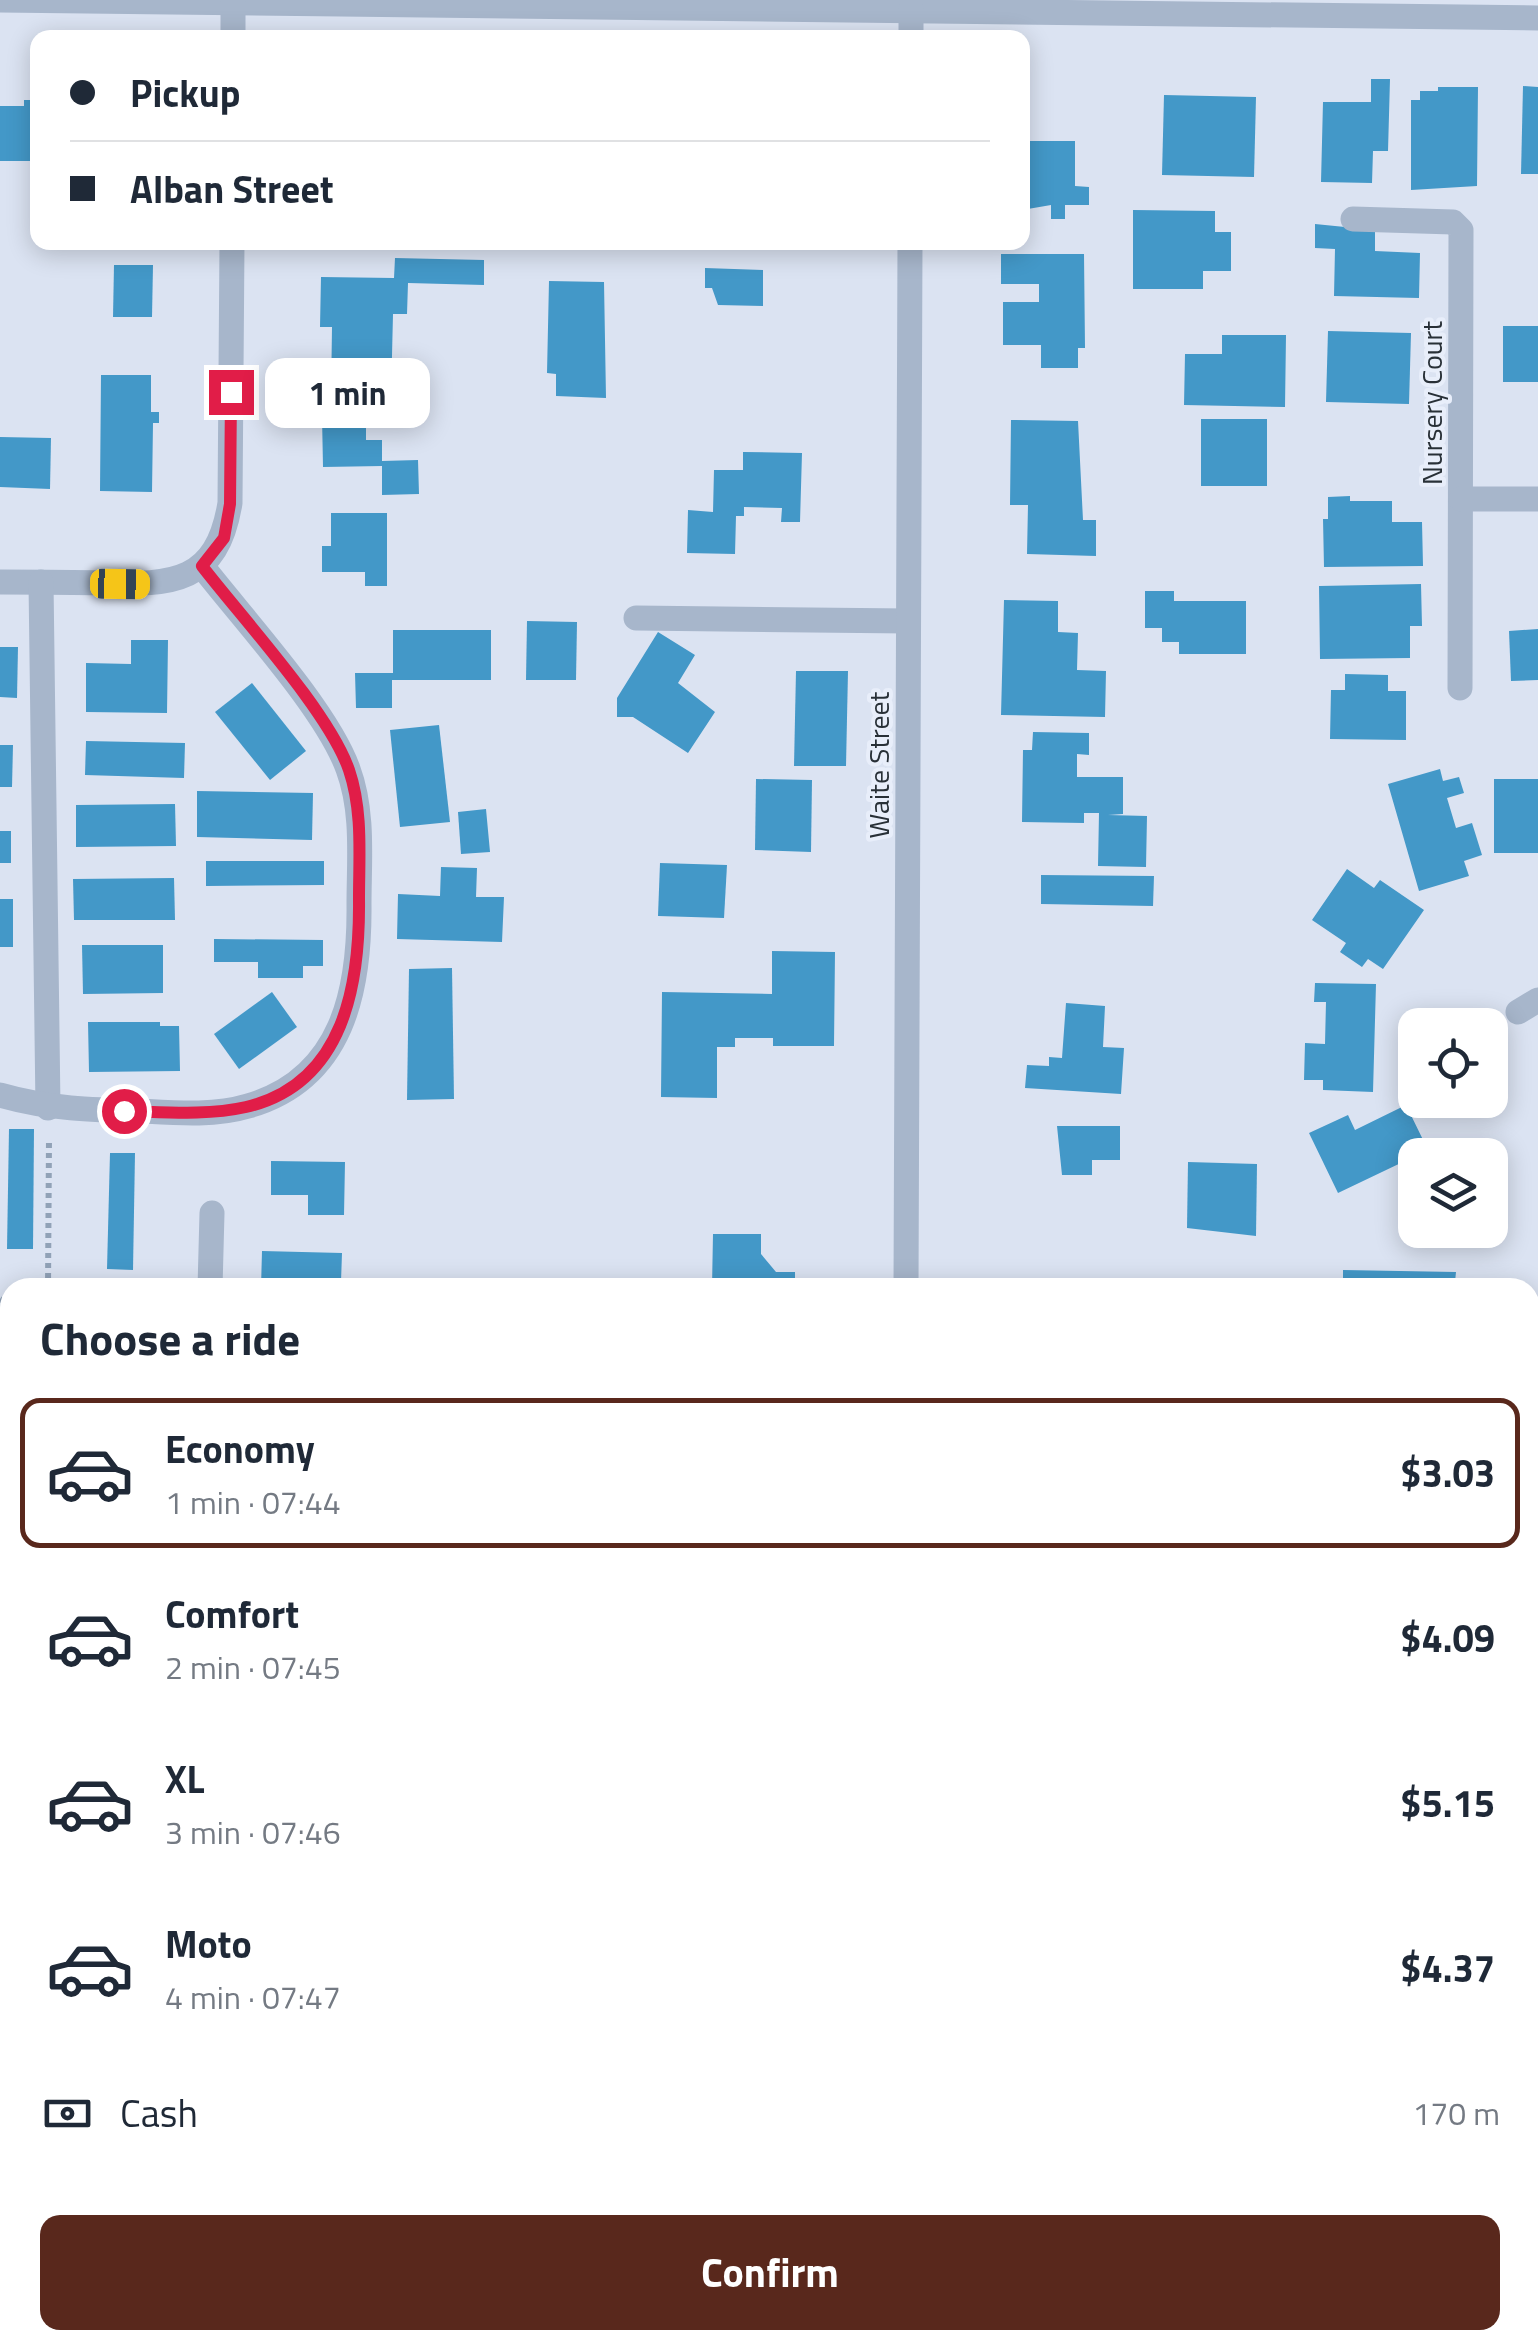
<!DOCTYPE html>
<meta charset="utf-8">
<style>
:root{--surface:#fff;--page:#f2f2f3;--text:#1f2937;--muted:#747a83;--line:#e0e1e3;--accent:#59281c}
body{margin:0;font-family:"Titillium Web",sans-serif;background:var(--page);color:var(--text);height:100vh;display:flex;flex-direction:column;font-size:38px;white-space:nowrap}
*{box-sizing:border-box;margin:0}
p{font-size:32px;color:var(--muted)}
.icon{flex:none;width:55px;height:55px;fill:none;stroke:currentColor;stroke-width:2;stroke-linecap:round;stroke-linejoin:round}
.map{position:relative;flex:1;overflow:hidden}
.sheet{position:absolute;left:0px;top:1278px;width:1540px;height:1072px;display:flex;flex-direction:column;background:var(--surface);border-radius:30px 30px 0 0;box-shadow:0 5px 25px #0003}
.sheet>*{flex:none}
.banner{position:absolute;left:30px;top:30px;width:1000px;height:220px;border-radius:20px;box-shadow:0 5px 25px #0003;display:grid;align-content:center;height:220px;padding:0 40px;background:var(--surface)}
.tools{position:absolute;left:1398px;top:1008px;display:grid;gap:20px}
.tools a{display:grid;place-items:center;width:110px;height:110px;border-radius:20px;background:var(--surface);box-shadow:0 5px 25px #0003;font-size:50px}
.end{position:absolute;width:45px;height:45px;margin:-22px;border:12px solid #e11d48;background:#fff;box-shadow:0 0 0 5px #fff}
.from{border-radius:50%}
.bubble{position:absolute;height:70px;border-radius:20px;background:var(--surface);box-shadow:0 5px 25px #0003;font-size:32px;font-weight:700;line-height:70px;text-align:center}
.car{position:absolute;width:30px;height:60px;margin:-30px -15px;border-radius:12px;box-shadow:0 0 8px 2px #0007;background:linear-gradient(#f5c518 24%,#345 0 40%,#f5c518 0 76%,#345 0 86%,#f5c518 0)}
.banner b{display:flex;align-items:center;gap:35px;height:95px;font-size:38px}
.banner b+b{border-top:2px solid var(--line)}
.banner i{width:25px;height:25px;background:var(--text)}
ul{padding:0;list-style:none}
li{display:flex;align-items:center;gap:30px;height:150px;margin:0 20px 15px;padding:0 20px;border:5px solid transparent;border-radius:20px}
li div{flex:1}
li b{display:block;font-size:38px}
li em{font-style:normal;font-weight:700}
li.selected{border-color:var(--accent)}
li>.icon{width:90px;height:90px;stroke-width:1.5}
h2{padding:0 40px;font-size:45px;line-height:120px}
.pay{display:flex;align-items:center;gap:25px;height:110px;padding:0 40px;font-size:38px}
.pay p{margin-inline-start:auto}
.action{display:flex;gap:20px;margin-top:auto;padding:20px 40px}
.action a{flex:1;height:115px;border-radius:20px;background:var(--accent);color:#fff;font-size:40px;font-weight:700;line-height:115px;text-align:center}
.map>svg:first-child{display:block}
.lines{fill:none;stroke-linecap:round;stroke-linejoin:round}
.stream{stroke:#b08279;stroke-width:11}
.building{fill:#4398c8}
.path{stroke:#91a2b7;stroke-width:6;stroke-dasharray:5 5;stroke-linecap:butt}
.minor{stroke:#a7b6cb;stroke-width:25}
.major{stroke:#586a79;stroke-width:25}
.route{stroke:#e11d48;stroke-width:12}
.labels{text-anchor:middle;dominant-baseline:central;stroke-width:8;stroke-linejoin:round;paint-order:stroke}
.street-label{font-size:28px;fill:#283037;stroke:#e8eefa}
</style>
<div class="map">
<svg width="1538" height="2349" viewBox="0 0 1538 2349">
<rect width="100%" height="100%" fill="#dbe3f2"/>
<g class="lines">
<g class="stream">
<path d="M 0,1364 L 10,1370"/>
<path d="M 1530,1834 L 1538,1834"/>
</g>
</g>
<g class="building">
<path d="M 1371,79 L 1390,79 L 1388,151 L 1373,151 L 1372,183 L 1321,182 L 1323,102 L 1371,102 Z"/>
<path d="M 1523,86 L 1538,87 L 1538,174 L 1521,174 Z"/>
<path d="M 1438,87 L 1478,87 L 1477,186 L 1411,190 L 1411,100 L 1420,100 L 1420,91 L 1438,91 Z"/>
<path d="M 1164,95 L 1256,97 L 1254,177 L 1162,175 Z"/>
<path d="M 24,100 L 38,100 L 38,161 L 0,161 L 0,106 L 24,106 Z"/>
<path d="M 1028,141 L 1075,141 L 1075,186 L 1089,187 L 1089,205 L 1065,205 L 1065,219 L 1051,219 L 1051,205 L 1022,210 Z"/>
<path d="M 1133,210 L 1215,211 L 1215,232 L 1231,232 L 1231,271 L 1203,271 L 1203,289 L 1133,289 Z"/>
<path d="M 1315,224 L 1375,230 L 1375,251 L 1420,253 L 1419,298 L 1334,296 L 1335,249 L 1315,248 Z"/>
<path d="M 1001,254 L 1084,254 L 1085,348 L 1078,348 L 1078,368 L 1041,368 L 1041,345 L 1003,345 L 1003,302 L 1039,302 L 1039,284 L 1001,284 Z"/>
<path d="M 395,258 L 484,260 L 484,285 L 408,283 L 407,314 L 393,314 L 391,397 L 331,396 L 332,327 L 320,327 L 321,277 L 394,278 Z"/>
<path d="M 114,265 L 153,265 L 152,317 L 113,317 Z"/>
<path d="M 705,268 L 763,270 L 763,306 L 718,305 L 712,288 L 705,288 Z"/>
<path d="M 549,281 L 604,282 L 606,398 L 556,396 L 556,374 L 547,373 Z"/>
<rect x="1503" y="326" width="35" height="56"/>
<path d="M 1328,331 L 1411,333 L 1409,404 L 1326,402 Z"/>
<path d="M 1222,335 L 1286,335 L 1285,407 L 1184,405 L 1185,354 L 1222,354 Z"/>
<path d="M 101,375 L 151,375 L 151,412 L 159,412 L 159,423 L 153,423 L 152,492 L 100,491 Z"/>
<path d="M 322,416 L 366,416 L 366,440 L 382,440 L 382,461 L 418,460 L 419,494 L 382,495 L 382,466 L 323,467 Z"/>
<rect x="1201" y="419" width="66" height="67"/>
<path d="M 1011,420 L 1078,421 L 1083,520 L 1096,520 L 1096,556 L 1027,554 L 1028,505 L 1010,505 Z"/>
<path d="M 0,437 L 51,438 L 50,489 L 0,487 Z"/>
<path d="M 743,452 L 802,453 L 800,522 L 781,522 L 782,508 L 744,507 L 744,516 L 736,516 L 735,554 L 687,553 L 688,510 L 713,512 L 714,470 L 743,470 Z"/>
<path d="M 1350,496 L 1350,501 L 1392,501 L 1392,522 L 1422,522 L 1423,566 L 1324,567 L 1323,519 L 1328,519 L 1328,497 Z"/>
<path d="M 331,513 L 387,513 L 387,586 L 365,586 L 365,572 L 322,572 L 322,546 L 331,546 Z"/>
<path d="M 1421,584 L 1422,626 L 1410,626 L 1410,658 L 1320,659 L 1319,586 Z"/>
<path d="M 1145,591 L 1174,591 L 1174,601 L 1246,601 L 1246,654 L 1179,654 L 1179,642 L 1162,642 L 1162,628 L 1145,628 Z"/>
<path d="M 1004,600 L 1058,601 L 1058,632 L 1078,633 L 1077,670 L 1106,671 L 1105,717 L 1001,715 Z"/>
<path d="M 527,621 L 577,622 L 576,680 L 526,680 Z"/>
<path d="M 1538,629 L 1538,680 L 1511,681 L 1509,631 Z"/>
<path d="M 393,630 L 491,630 L 491,680 L 392,680 L 392,708 L 356,708 L 355,673 L 393,673 Z"/>
<path d="M 658,632 L 695,655 L 678,683 L 715,712 L 688,753 L 633,717 L 617,717 L 617,698 Z"/>
<path d="M 131,640 L 168,640 L 167,713 L 86,712 L 86,663 L 131,664 Z"/>
<path d="M 0,647 L 18,647 L 17,698 L 0,697 Z"/>
<path d="M 796,671 L 848,671 L 846,766 L 794,766 Z"/>
<path d="M 1345,674 L 1388,675 L 1388,691 L 1406,691 L 1406,740 L 1330,739 L 1331,690 L 1345,690 Z"/>
<path d="M 252,683 L 306,751 L 270,780 L 215,712 Z"/>
<path d="M 439,725 L 450,822 L 400,827 L 390,730 Z"/>
<path d="M 1033,732 L 1089,733 L 1089,755 L 1077,754 L 1077,777 L 1123,777 L 1123,814 L 1108,815 L 1147,816 L 1146,867 L 1098,866 L 1099,813 L 1084,813 L 1084,823 L 1022,822 L 1023,750 L 1032,750 Z"/>
<path d="M 86,741 L 185,743 L 184,778 L 85,775 Z"/>
<path d="M 0,745 L 13,745 L 12,787 L 0,787 Z"/>
<path d="M 1440,769 L 1443,781 L 1459,777 L 1464,793 L 1447,798 L 1456,828 L 1472,823 L 1482,855 L 1464,861 L 1469,876 L 1419,891 L 1388,784 Z"/>
<path d="M 756,779 L 812,780 L 811,852 L 755,850 Z"/>
<rect x="1494" y="779" width="44" height="74"/>
<path d="M 197,791 L 313,793 L 312,840 L 197,837 Z"/>
<path d="M 175,804 L 176,846 L 76,847 L 76,805 Z"/>
<path d="M 486,809 L 490,852 L 461,854 L 458,812 Z"/>
<rect x="0" y="831" width="11" height="32"/>
<path d="M 206,861 L 324,861 L 324,885 L 206,886 Z"/>
<path d="M 660,863 L 727,865 L 724,918 L 658,916 Z"/>
<path d="M 441,867 L 477,868 L 476,897 L 504,897 L 502,942 L 397,939 L 398,894 L 440,896 Z"/>
<path d="M 1347,869 L 1374,888 L 1380,880 L 1424,910 L 1383,969 L 1368,959 L 1362,967 L 1340,952 L 1346,943 L 1312,920 Z"/>
<path d="M 1041,875 L 1154,876 L 1153,906 L 1041,904 Z"/>
<path d="M 174,878 L 175,920 L 74,920 L 73,879 Z"/>
<rect x="0" y="899" width="13" height="48"/>
<path d="M 214,939 L 323,940 L 323,966 L 303,966 L 303,978 L 258,978 L 258,962 L 214,962 Z"/>
<path d="M 82,945 L 163,945 L 163,993 L 83,994 Z"/>
<path d="M 772,951 L 835,952 L 834,1046 L 773,1046 L 773,1038 L 735,1038 L 735,1047 L 717,1047 L 717,1098 L 661,1097 L 662,992 L 772,994 Z"/>
<path d="M 452,968 L 454,1099 L 407,1100 L 409,969 Z"/>
<path d="M 1315,983 L 1376,984 L 1373,1092 L 1323,1090 L 1323,1080 L 1304,1080 L 1305,1043 L 1325,1044 L 1326,1002 L 1314,1002 Z"/>
<path d="M 272,992 L 297,1027 L 239,1069 L 214,1034 Z"/>
<path d="M 1066,1003 L 1105,1006 L 1103,1047 L 1124,1048 L 1121,1094 L 1025,1088 L 1027,1065 L 1049,1066 L 1049,1057 L 1062,1058 Z"/>
<path d="M 88,1022 L 160,1022 L 160,1026 L 179,1026 L 180,1071 L 89,1072 Z"/>
<path d="M 1406,1105 L 1428,1150 L 1338,1193 L 1309,1133 L 1348,1115 L 1355,1130 Z"/>
<path d="M 1057,1126 L 1120,1126 L 1120,1160 L 1092,1160 L 1092,1175 L 1062,1175 Z"/>
<path d="M 9,1129 L 34,1129 L 33,1249 L 7,1249 Z"/>
<path d="M 110,1153 L 135,1153 L 133,1270 L 107,1269 Z"/>
<path d="M 271,1161 L 345,1162 L 344,1215 L 308,1215 L 308,1195 L 271,1195 Z"/>
<path d="M 1188,1162 L 1257,1164 L 1256,1236 L 1187,1228 Z"/>
<path d="M 713,1234 L 761,1234 L 761,1254 L 776,1272 L 795,1272 L 795,1288 L 712,1288 Z"/>
<path d="M 262,1251 L 342,1253 L 341,1282 L 359,1283 L 359,1288 L 261,1288 Z"/>
<path d="M 1343,1270 L 1456,1272 L 1455,1282 L 1470,1282 L 1470,1288 L 1343,1288 Z"/>
<path d="M 1530,1304 L 1538,1305 L 1538,1379 L 1530,1379 Z"/>
<path d="M 1533,1613 L 1538,1613 L 1538,1704 L 1530,1704 Z"/>
<path d="M 0,2186 L 10,2186 L 10,2340 L 376,2340 L 376,2349 L 0,2349 Z"/>
<rect x="425" y="2340" width="100" height="9"/>
<path d="M 548,2340 L 649,2340 L 648,2349 L 548,2349 Z"/>
<path d="M 733,2340 L 826,2340 L 826,2349 L 732,2349 Z"/>
</g>
<g class="lines">
<g class="path">
<path d="M 48,1288 L 49,1139"/>
<path d="M 0,1299 L 10,1305"/>
<path d="M 1530,1785 L 1538,1785"/>
</g>
<g class="minor">
<path d="M 0,0 L 1538,18"/>
<path d="M 233,38 L 233,2"/>
<path d="M 911,38 L 911,9"/>
<path d="M 1353,219 L 1453,222 L 1461,230 L 1460,688"/>
<path d="M 1461,499 L 1538,499"/>
<path d="M 0,582 C 34,582 69,582 103,583 C 173,585 217,583 230,503 L 232,242"/>
<path d="M 41,582 L 48,1108"/>
<path d="M 636,618 L 908,621"/>
<path d="M 1518,1012 L 1538,1000"/>
<path d="M 0,1095 C 48,1109 93,1110 142,1111 C 177,1113 215,1116 248,1106 C 343,1079 360,990 359,904 C 359,860 364,812 348,769 C 327,710 243,619 202,566"/>
<path d="M 210,1288 L 212,1213"/>
<path d="M 906,1288 L 910,242"/>
<path d="M 1530,1524 L 1538,1529"/>
<path d="M 0,2098 L 10,2098"/>
<path d="M 1530,2101 L 1538,2102"/>
<path d="M 1366,2340 L 1366,2349"/>
<path d="M 1404,2340 L 1498,2349"/>
<path d="M 408,2349 L 408,2340"/>
<path d="M 902,2349 L 902,2340"/>
</g>
<g class="major">
<path d="M 0,1461 L 10,1466"/>
<path d="M 1530,1925 L 1538,1926"/>
</g>
</g>
<g class="lines">
<path class="route" d="M 124,1111 C 165,1112 206,1116 246,1107 C 345,1084 360,983 359,899 C 359,856 363,811 349,770 C 329,712 242,618 202,566 L 224,538 L 230,504 L 231,392"/>
</g>
<g class="labels">
<g class="street-label">
<text transform="translate(1431 403) rotate(-90)">Nursery Court</text>
<text transform="translate(878 765) rotate(-90)">Waite Street</text>
</g>
</g>
</svg>
<div class="tools">
<a><svg class="icon" aria-label="locate" viewBox="0 0 24 24"><circle cx="12" cy="12" r="6"/><path d="M12 2v4M12 18v4M2 12h4M18 12h4"/></svg></a>
<a><svg class="icon" aria-label="layers" viewBox="0 0 24 24"><path d="M12 4l9 5-9 5-9-5zM3 14l9 5 9-5"/></svg></a>
</div>
<i class="end from" style="left:124px;top:1111px"></i>
<i class="end" style="left:231px;top:392px"></i>
<div class="bubble" style="left:265px;top:358px;width:165px">1 min</div>
<i class="car" style="left:120px;top:584px;rotate:91deg"></i>
<div class="banner">
<b><i class="from"></i>Pickup</b>
<b><i></i>Alban Street</b>
</div>
<section class="sheet">
<h2>Choose a ride</h2>
<ul>
<li class="selected"><svg class="icon" aria-label="car" viewBox="0 0 24 24"><path d="M5 17H2v-5l4-1 3-4h7l3 4 3 1v5h-3M9 17h6M6 11h13"/><circle cx="7" cy="17" r="2"/><circle cx="17" cy="17" r="2"/></svg><div><b>Economy</b><p>1 min · 07:44</p></div><em>$3.03</em></li>
<li><svg class="icon" aria-label="car" viewBox="0 0 24 24"><path d="M5 17H2v-5l4-1 3-4h7l3 4 3 1v5h-3M9 17h6M6 11h13"/><circle cx="7" cy="17" r="2"/><circle cx="17" cy="17" r="2"/></svg><div><b>Comfort</b><p>2 min · 07:45</p></div><em>$4.09</em></li>
<li><svg class="icon" aria-label="car" viewBox="0 0 24 24"><path d="M5 17H2v-5l4-1 3-4h7l3 4 3 1v5h-3M9 17h6M6 11h13"/><circle cx="7" cy="17" r="2"/><circle cx="17" cy="17" r="2"/></svg><div><b>XL</b><p>3 min · 07:46</p></div><em>$5.15</em></li>
<li><svg class="icon" aria-label="car" viewBox="0 0 24 24"><path d="M5 17H2v-5l4-1 3-4h7l3 4 3 1v5h-3M9 17h6M6 11h13"/><circle cx="7" cy="17" r="2"/><circle cx="17" cy="17" r="2"/></svg><div><b>Moto</b><p>4 min · 07:47</p></div><em>$4.37</em></li>
</ul>
<div class="pay"><svg class="icon" aria-label="cash" viewBox="0 0 24 24"><path d="M3 7h18v10H3z"/><circle cx="12" cy="12" r="2"/></svg>Cash<p>170 m</p></div>
<div class="action"><a>Confirm</a></div>
</section>
</div>
